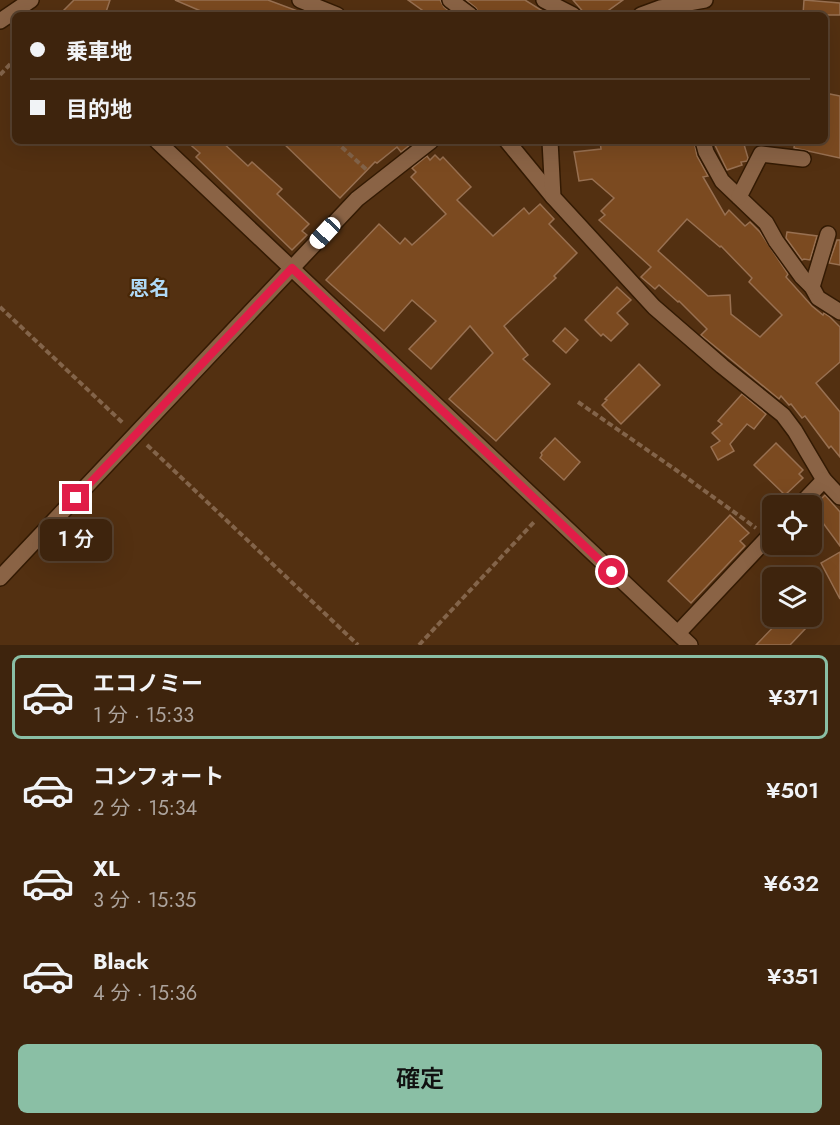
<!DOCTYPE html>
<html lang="ja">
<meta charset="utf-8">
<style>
:root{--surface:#3e240d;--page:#49301b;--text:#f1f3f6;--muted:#ada49d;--line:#57412e;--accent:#8abfa5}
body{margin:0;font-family:Jost,"Noto Sans JP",sans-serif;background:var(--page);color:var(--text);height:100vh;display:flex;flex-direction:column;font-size:22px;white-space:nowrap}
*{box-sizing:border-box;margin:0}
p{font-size:20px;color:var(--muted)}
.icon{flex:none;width:33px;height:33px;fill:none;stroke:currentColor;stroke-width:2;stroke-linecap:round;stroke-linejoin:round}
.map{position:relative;height:645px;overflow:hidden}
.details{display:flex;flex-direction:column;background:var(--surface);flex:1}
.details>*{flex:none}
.guide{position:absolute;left:12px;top:12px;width:816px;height:132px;border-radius:9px;box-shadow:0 6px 24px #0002,0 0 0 2px var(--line);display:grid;align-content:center;height:132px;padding:0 18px;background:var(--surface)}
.fabs{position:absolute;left:762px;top:495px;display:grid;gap:12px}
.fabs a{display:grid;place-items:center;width:60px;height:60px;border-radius:9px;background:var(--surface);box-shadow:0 6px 24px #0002,0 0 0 2px var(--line);font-size:30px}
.end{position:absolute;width:27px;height:27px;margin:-14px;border:8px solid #e11d48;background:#fff;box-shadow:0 0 0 3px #fff}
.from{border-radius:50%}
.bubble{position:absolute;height:42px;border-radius:9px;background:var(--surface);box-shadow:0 6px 24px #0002,0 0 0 2px var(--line);font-size:20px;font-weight:600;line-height:42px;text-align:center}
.car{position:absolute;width:18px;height:36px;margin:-18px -9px;border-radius:8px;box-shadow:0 0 4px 2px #0007;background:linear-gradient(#fff 24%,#345 0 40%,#fff 0 76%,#345 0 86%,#fff 0)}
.guide b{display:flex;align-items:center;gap:21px;height:57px;font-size:22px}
.guide b+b{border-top:2px solid var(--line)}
.guide i{width:15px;height:15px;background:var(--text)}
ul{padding:10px 0 0;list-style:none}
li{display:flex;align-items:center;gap:18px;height:84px;margin:0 12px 9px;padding:0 6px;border:3px solid transparent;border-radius:9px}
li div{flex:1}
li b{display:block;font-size:22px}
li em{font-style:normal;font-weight:600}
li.current{border-color:var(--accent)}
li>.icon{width:54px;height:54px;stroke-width:1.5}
.button{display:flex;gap:12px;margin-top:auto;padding:12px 18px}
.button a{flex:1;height:69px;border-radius:9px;background:var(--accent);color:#111;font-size:24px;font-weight:600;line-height:69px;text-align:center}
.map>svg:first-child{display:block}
.building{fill:#7b4a20;stroke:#987051;stroke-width:1.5;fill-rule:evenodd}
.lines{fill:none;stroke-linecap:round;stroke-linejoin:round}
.minor-casing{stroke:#331a03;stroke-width:18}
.path{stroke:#83644a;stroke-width:4;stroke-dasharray:6 3;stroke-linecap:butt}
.minor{stroke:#8a6345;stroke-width:15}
.route{stroke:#e11d48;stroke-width:8}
.labels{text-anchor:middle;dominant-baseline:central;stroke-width:4.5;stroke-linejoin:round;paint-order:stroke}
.neighbourhood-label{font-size:20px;font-weight:bold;fill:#afd9f6;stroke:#482605}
</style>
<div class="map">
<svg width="840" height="645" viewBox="0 0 840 645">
<rect width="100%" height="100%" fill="#533011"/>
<g class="building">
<path d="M 74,0 L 110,0 L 105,15 L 59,15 Z"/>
<path d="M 175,0 L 268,0 L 303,13 L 303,15 L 210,15 Z"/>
<path d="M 408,0 L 440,0 L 444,7 L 454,15 L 429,15 Z"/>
<path d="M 466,0 L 525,0 L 549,15 L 480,15 L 476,8 Z"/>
<path d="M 573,0 L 623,0 L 602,15 L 586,15 Z"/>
<path d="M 804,0 L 840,3 L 840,15 L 803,15 Z"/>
<path d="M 825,93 L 840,96 L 840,158 L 794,148 L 795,141 L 825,141 Z"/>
<path d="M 186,141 L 221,141 L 248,166 L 252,162 L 282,189 L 277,194 L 309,224 L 302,231 L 307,235 L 292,250 L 196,157 L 200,153 Z"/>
<path d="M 281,141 L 415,141 L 401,152 L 397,147 L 377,163 L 375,162 L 340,198 Z"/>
<path d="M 600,141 L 694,141 L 697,156 L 708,176 L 703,177 L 725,215 L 729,210 L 745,226 L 750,222 L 760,232 L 788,274 L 786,277 L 812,306 L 823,315 L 824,313 L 830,317 L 840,327 L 840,362 L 816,383 L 840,412 L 840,457 L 831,446 L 829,448 L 805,416 L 802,418 L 791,404 L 789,405 L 781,396 L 779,399 L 701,335 L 707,329 L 679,301 L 678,302 L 659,285 L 655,289 L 641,277 L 651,267 L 599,220 L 605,215 L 601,211 L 614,198 L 592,179 L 579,181 L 574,152 L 601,149 ZM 687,219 L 720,247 L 721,246 L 752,278 L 749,282 L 782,315 L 760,337 L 731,314 L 730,295 L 708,296 L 658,251 Z"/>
<path d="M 713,141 L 743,141 L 748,158 L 747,161 L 741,162 L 742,165 L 727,170 Z"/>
<path d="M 435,155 L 440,160 L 443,157 L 471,187 L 457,200 L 493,236 L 524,208 L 529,214 L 540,204 L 554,219 L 549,224 L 577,253 L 554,276 L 556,278 L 504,326 L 528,355 L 523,359 L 550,384 L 496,441 L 449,399 L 493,353 L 470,326 L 431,369 L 409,349 L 436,321 L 412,300 L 384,331 L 326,280 L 379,224 L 400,244 L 405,238 L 412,245 L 446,214 L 411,177 L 416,172 L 412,168 L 427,156 L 430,160 Z"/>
<path d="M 787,232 L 817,236 L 810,260 L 804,259 L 802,260 L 786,238 Z"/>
<path d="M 837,240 L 840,240 L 840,265 L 829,263 Z"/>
<path d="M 617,287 L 631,300 L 617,313 L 628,324 L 611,341 L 603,334 L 601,336 L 585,320 Z"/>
<path d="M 565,328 L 578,340 L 566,353 L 553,341 Z"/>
<path d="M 639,364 L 660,385 L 621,424 L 602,405 L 607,400 L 605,399 Z"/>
<path d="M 742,394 L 766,414 L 754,429 L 747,424 L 730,444 L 734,451 L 718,460 L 711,447 L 720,441 L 712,433 L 722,424 L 718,421 Z"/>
<path d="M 555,438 L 580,462 L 564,480 L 540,458 L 542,455 L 541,453 Z"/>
<path d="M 776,443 L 803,470 L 799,474 L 803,478 L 785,495 L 754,465 Z"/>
<path d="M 825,495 L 840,512 L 840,546 L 812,508 Z"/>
<path d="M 730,515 L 749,533 L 740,541 L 745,546 L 691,603 L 668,581 Z"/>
<path d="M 840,552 L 840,599 L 821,563 Z"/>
<path d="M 784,616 L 811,616 L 801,626 L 805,629 L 790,645 L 756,645 Z"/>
</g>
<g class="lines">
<g class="minor-casing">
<g id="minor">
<path d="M 300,0 L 337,15"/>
<path d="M 450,0 L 470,15"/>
<path d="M 544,0 L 573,15"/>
<path d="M 641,15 L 660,8 L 705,0"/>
<path d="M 0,21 L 31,0"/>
<path d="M 157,141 L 690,645"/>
<path d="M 507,141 L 553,197"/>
<path d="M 550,141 L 553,197 L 654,307 L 722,366 L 783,415 L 795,431 L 824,480 L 840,497"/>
<path d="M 703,141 L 706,152 L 722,181 L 766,223 L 776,241 L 802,277 L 812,287 L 818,298 L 840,312"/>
<path d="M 739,197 L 761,154 L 803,159"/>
<path d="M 812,287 L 828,234"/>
<path d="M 799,506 L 824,480"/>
<path d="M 0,578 L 357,199 L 431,141"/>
<path d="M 678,633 L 772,533"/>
</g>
</g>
<g class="path">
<path d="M 0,75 L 15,59"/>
<path d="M 335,141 L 368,171"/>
<path d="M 0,307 L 124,424"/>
<path d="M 578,402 L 676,470 L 756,528"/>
<path d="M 147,445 L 358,645"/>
<path d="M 419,645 L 535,521"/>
</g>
<use href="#minor" class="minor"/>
</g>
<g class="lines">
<path class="route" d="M 76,498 L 292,268 L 612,572"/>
</g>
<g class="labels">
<g class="neighbourhood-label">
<text x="149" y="288">恩名</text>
</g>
</g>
</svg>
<div class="fabs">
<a><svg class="icon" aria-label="locate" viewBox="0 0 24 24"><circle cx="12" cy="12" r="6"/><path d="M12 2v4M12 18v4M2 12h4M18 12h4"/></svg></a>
<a><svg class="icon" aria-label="layers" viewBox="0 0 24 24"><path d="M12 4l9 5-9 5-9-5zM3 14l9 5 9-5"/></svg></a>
</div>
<i class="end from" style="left:612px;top:572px"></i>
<i class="end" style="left:76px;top:498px"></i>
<div class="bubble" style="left:40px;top:519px;width:72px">1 分</div>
<i class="car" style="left:325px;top:233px;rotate:223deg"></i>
<div class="guide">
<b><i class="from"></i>乗車地</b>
<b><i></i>目的地</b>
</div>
</div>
<section class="details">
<ul>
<li class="current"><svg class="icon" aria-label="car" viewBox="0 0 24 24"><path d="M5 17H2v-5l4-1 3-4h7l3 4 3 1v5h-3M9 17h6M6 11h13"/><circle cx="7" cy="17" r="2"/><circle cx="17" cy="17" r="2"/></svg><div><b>エコノミー</b><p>1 分 · 15:33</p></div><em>¥371</em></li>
<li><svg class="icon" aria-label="car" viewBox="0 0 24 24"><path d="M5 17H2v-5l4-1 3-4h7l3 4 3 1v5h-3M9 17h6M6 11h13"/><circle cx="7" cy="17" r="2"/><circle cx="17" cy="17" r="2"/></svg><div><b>コンフォート</b><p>2 分 · 15:34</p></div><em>¥501</em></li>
<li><svg class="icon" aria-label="car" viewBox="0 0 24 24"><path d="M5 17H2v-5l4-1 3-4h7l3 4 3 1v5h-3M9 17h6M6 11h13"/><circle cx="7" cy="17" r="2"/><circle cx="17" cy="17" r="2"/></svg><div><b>XL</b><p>3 分 · 15:35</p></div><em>¥632</em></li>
<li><svg class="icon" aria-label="car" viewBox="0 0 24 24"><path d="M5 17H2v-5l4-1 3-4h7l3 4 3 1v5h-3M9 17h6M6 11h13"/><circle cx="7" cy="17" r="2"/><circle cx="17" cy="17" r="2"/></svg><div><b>Black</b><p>4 分 · 15:36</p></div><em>¥351</em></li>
</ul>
<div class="button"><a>確定</a></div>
</section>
